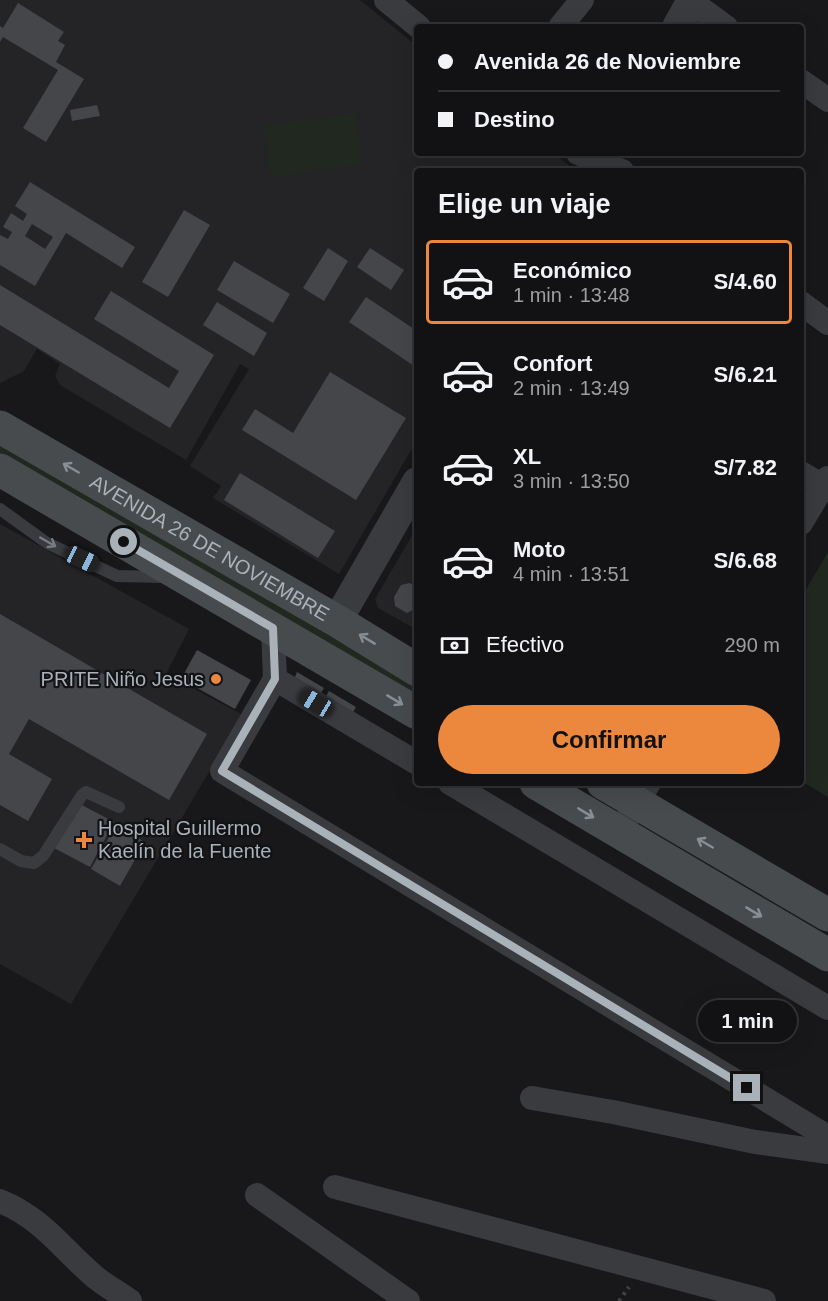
<!DOCTYPE html>
<html lang="es">
<meta charset="utf-8">
<style>
:root{--surface:#121214;--page:#1f2022;--text:#f1f3f6;--muted:#9c9ea0;--line:#313234;--accent:#ec873e}
body{margin:0;font-family:Helvetica,sans-serif;background:var(--page);color:var(--text);height:100vh;display:flex;flex-direction:column;font-size:22px;white-space:nowrap}
*{box-sizing:border-box;margin:0}
p{font-size:20px;color:var(--muted)}
.icon{flex:none;width:33px;height:33px;fill:none;stroke:currentColor;stroke-width:2;stroke-linecap:round;stroke-linejoin:round}
.map{position:relative;flex:1;overflow:hidden}
.panel{position:absolute;left:414px;top:168px;width:390px;height:618px;display:flex;flex-direction:column;background:var(--surface);border-radius:6px;box-shadow:0 6px 24px #0002,0 0 0 2px var(--line)}
.panel>*{flex:none}
.guide{position:absolute;left:414px;top:24px;width:390px;height:132px;border-radius:6px;box-shadow:0 6px 24px #0002,0 0 0 2px var(--line);display:grid;align-content:center;height:132px;padding:0 24px;background:var(--surface)}
.end{position:absolute;width:27px;height:27px;margin:-14px;border:8px solid #aab2b9;background:#111;box-shadow:0 0 0 3px #111}
.from{border-radius:50%}
.bubble{position:absolute;height:42px;border-radius:21px;background:var(--surface);box-shadow:0 6px 24px #0002,0 0 0 2px var(--line);font-size:20px;font-weight:700;line-height:42px;text-align:center}
.car{position:absolute;width:18px;height:36px;margin:-18px -9px;border-radius:8px;box-shadow:0 0 4px 2px #0007;background:linear-gradient(#222 24%,#8ab4d8 0 40%,#222 0 76%,#8ab4d8 0 86%,#222 0)}
.guide b{display:flex;align-items:center;gap:21px;height:57px;font-size:22px}
.guide b+b{border-top:2px solid var(--line)}
.guide i{width:15px;height:15px;background:var(--text)}
ul{padding:0;list-style:none}
li{display:flex;align-items:center;gap:18px;height:84px;margin:0 12px 9px;padding:0 12px;border:3px solid transparent;border-radius:6px}
li div{flex:1}
li b{display:block;font-size:22px}
li em{font-style:normal;font-weight:700}
li.selected{border-color:var(--accent)}
li>.icon{width:54px;height:54px;stroke-width:1.5}
h2{padding:0 24px;font-size:27px;line-height:72px}
.pay{display:flex;align-items:center;gap:15px;height:66px;padding:0 24px;font-size:22px}
.pay p{margin-inline-start:auto}
.button{display:flex;gap:12px;margin-top:auto;padding:12px 24px}
.button a{flex:1;height:69px;border-radius:36px;background:var(--accent);color:#111;font-size:24px;font-weight:700;line-height:69px;text-align:center}
.map>svg:first-child{display:block}
.built{fill:#242427}
.green{fill:#202820}
.building{fill:#44464a;fill-rule:evenodd}
.lines{fill:none;stroke-linecap:round;stroke-linejoin:round}
.path{stroke:#3f4245;stroke-width:4;stroke-dasharray:3 4.5;stroke-linecap:butt}
.service{stroke:#393b3f;stroke-width:12}
.minor{stroke:#393b3f;stroke-width:24}
.tertiary{stroke:#393b3f;stroke-width:30}
.secondary{stroke:#474b4e;stroke-width:33}
.oneway{stroke:#878e94}
.oneway2{stroke:#777c82}
.route{stroke:#aab2b9;stroke-width:8}
.poi-dot{fill:#ec873e;stroke:#131315;stroke-width:2}
.labels{text-anchor:middle;dominant-baseline:central;stroke-width:4.5;stroke-linejoin:round;paint-order:stroke}
.street-label{font-size:20px;fill:#aab2b9;stroke:#131315}
.poi-label{font-size:20px;fill:#aab2b9;stroke:#131315;text-anchor:end}
</style>
<div class="map">
<svg width="828" height="1301" viewBox="0 0 828 1301">
<rect width="100%" height="100%" fill="#18181a"/>
<g class="built">
<path d="M 0,0 L 360,0 L 417,46 L 417,153 L 553,153 L 576,171 L 417,171 L 417,440 L 339,574 L 213,498 L 221,486 L 190,466 L 249,369 L 240,364 L 186,460 L 60,385 L 55,376 L 60,364 L 37,349 L 24,371 L 0,383 Z"/>
<path d="M 0,524 L 189,629 L 166,674 L 243,715 L 71,1004 L 0,964 Z"/>
<path d="M 417,527 L 417,630 L 378,608 L 375,599 Z"/>
</g>
<g class="green">
<path d="M 356,113 L 363,164 L 271,177 L 264,126 Z"/>
<path d="M 0,444 L 417,687 L 417,701 L 0,456 Z"/>
<path d="M 828,552 L 828,797 L 801,781 L 801,598 Z"/>
</g>
<g class="building">
<path d="M 18,3 L 64,32 L 58,41 L 65,45 L 56,62 L 84,79 L 46,142 L 23,128 L 58,70 L 3,37 L 0,42 L 0,26 L 3,28 Z"/>
<path d="M 97,105 L 100,116 L 72,121 L 70,110 Z"/>
<path d="M 30,182 L 135,247 L 122,268 L 66,233 L 35,286 L 0,265 L 0,235 L 8,239 L 12,232 L 3,227 L 11,213 L 23,221 L 27,214 L 15,206 ZM 32,224 L 53,237 L 45,249 L 25,236 Z"/>
<path d="M 184,210 L 210,225 L 168,297 L 142,282 Z"/>
<path d="M 328,248 L 348,261 L 324,301 L 303,288 Z"/>
<path d="M 370,248 L 404,270 L 391,290 L 357,267 Z"/>
<path d="M 234,261 L 290,294 L 273,323 L 217,290 Z"/>
<path d="M 0,285 L 169,388 L 179,371 L 94,319 L 111,291 L 214,355 L 170,428 L 0,325 Z"/>
<path d="M 366,297 L 417,331 L 417,368 L 349,322 Z"/>
<path d="M 217,302 L 267,333 L 254,356 L 203,325 Z"/>
<path d="M 330,372 L 406,418 L 356,500 L 242,430 L 255,409 L 293,433 Z"/>
<path d="M 240,473 L 335,531 L 318,558 L 224,500 Z"/>
<path d="M 410,583 L 417,588 L 417,606 L 415,609 L 407,613 L 395,606 L 394,597 L 401,585 Z"/>
<path d="M 0,614 L 207,734 L 169,800 L 29,719 L 9,754 L 52,779 L 28,821 L 0,805 Z"/>
<path d="M 197,650 L 251,680 L 235,709 L 181,679 Z"/>
<path d="M 297,672 L 324,688 L 321,693 L 295,677 Z"/>
<path d="M 329,691 L 356,707 L 353,712 L 326,696 Z"/>
<path d="M 78,803 L 114,822 L 90,867 L 54,848 Z"/>
<path d="M 116,825 L 145,842 L 120,886 L 91,869 Z"/>
</g>
<g class="lines">
<path class="path" d="M 619,1301 L 629,1287"/>
<g class="service">
<path d="M 0,509 L 47,543 L 117,576 L 164,577"/>
<path d="M 0,849 L 21,861 L 34,863 L 43,856 L 82,795 L 86,792 L 119,807"/>
</g>
<g class="minor">
<path d="M 386,0 L 419,27"/>
<path d="M 689,0 L 726,27"/>
<path d="M 560,27 L 582,0"/>
<path d="M 801,81 L 828,100"/>
<path d="M 578,153 L 622,171"/>
<path d="M 801,303 L 828,323"/>
<path d="M 801,473 L 823,486"/>
<path d="M 801,523 L 828,478"/>
<path d="M 273,629 L 275,679 L 222,771 L 828,1137"/>
<path d="M 275,679 L 417,763"/>
<path d="M 450,783 L 828,1008"/>
<path d="M 628,817 L 649,783"/>
<path d="M 532,1098 L 613,1112 L 755,1142 L 828,1152"/>
<path d="M 335,1187 L 764,1301"/>
<path d="M 257,1195 L 408,1301"/>
<path d="M 0,1201 C 42,1218 62,1249 95,1277 C 106,1286 119,1293 130,1301"/>
</g>
<g class="tertiary">
<path d="M 677,27 L 692,0"/>
<path d="M 597,171 L 607,153"/>
<path d="M 337,621 L 417,482"/>
</g>
<g class="secondary">
<path id="s1" d="M 0,427 L 337,621 L 417,670"/>
<path d="M 0,470 L 417,713"/>
<path d="M 536,783 L 828,955"/>
<path d="M 603,783 L 828,915"/>
</g>
</g>
<defs><path id="oneway-shaft" d="M-6 0H5M1.5-3L5.5 0L1.5 3" fill="none" stroke-width="1.6" stroke-linecap="round" stroke-linejoin="round" transform="scale(1.5)"/></defs>
<g class="oneway">
<use href="#oneway-shaft" transform="translate(71 468) rotate(-150)"/>
<use href="#oneway-shaft" transform="translate(367 639) rotate(-149)"/>
<use href="#oneway-shaft" transform="translate(395 700) rotate(31)"/>
<use href="#oneway-shaft" transform="translate(586 813) rotate(31)"/>
<use href="#oneway-shaft" transform="translate(705 843) rotate(-150)"/>
<use href="#oneway-shaft" transform="translate(754 912) rotate(31)"/>
</g>
<use class="oneway2" href="#oneway-shaft" transform="translate(48 542) rotate(30)"/>
<g class="lines">
<path class="route" d="M 124,542 L 273,628 L 275,679 L 222,771 L 747,1088"/>
</g>
<g class="poi-dot">
<circle cx="216" cy="679" r="6"/>
<path d="M81 831h6v6h6v6h-6v6h-6v-6h-6v-6h6z"/>
</g>
<g class="labels">
<g class="street-label">
<text stroke="none"><textPath href="#s1" startOffset="242">AVENIDA 26 DE NOVIEMBRE</textPath></text>
</g>
<g class="poi-label">
<text x="204" y="679">PRITE Niño Jesus</text>
<text x="98" y="828" text-anchor="start">Hospital Guillermo<tspan x="98" dy="23">Kaelín de la Fuente</tspan></text>
</g>
</g>
</svg>
<i class="end from" style="left:124px;top:542px"></i>
<i class="end" style="left:747px;top:1088px"></i>
<div class="bubble" style="left:698px;top:1000px;width:99px">1 min</div>
<i class="car" style="left:82px;top:559px;rotate:115deg"></i>
<i class="car" style="left:316px;top:703px;rotate:301deg"></i>
<div class="guide">
<b><i class="from"></i>Avenida 26 de Noviembre</b>
<b><i></i>Destino</b>
</div>
<section class="panel">
<h2>Elige un viaje</h2>
<ul>
<li class="selected"><svg class="icon" aria-label="car" viewBox="0 0 24 24"><path d="M5 17H2v-5l4-1 3-4h7l3 4 3 1v5h-3M9 17h6M6 11h13"/><circle cx="7" cy="17" r="2"/><circle cx="17" cy="17" r="2"/></svg><div><b>Económico</b><p>1 min · 13:48</p></div><em>S/4.60</em></li>
<li><svg class="icon" aria-label="car" viewBox="0 0 24 24"><path d="M5 17H2v-5l4-1 3-4h7l3 4 3 1v5h-3M9 17h6M6 11h13"/><circle cx="7" cy="17" r="2"/><circle cx="17" cy="17" r="2"/></svg><div><b>Confort</b><p>2 min · 13:49</p></div><em>S/6.21</em></li>
<li><svg class="icon" aria-label="car" viewBox="0 0 24 24"><path d="M5 17H2v-5l4-1 3-4h7l3 4 3 1v5h-3M9 17h6M6 11h13"/><circle cx="7" cy="17" r="2"/><circle cx="17" cy="17" r="2"/></svg><div><b>XL</b><p>3 min · 13:50</p></div><em>S/7.82</em></li>
<li><svg class="icon" aria-label="car" viewBox="0 0 24 24"><path d="M5 17H2v-5l4-1 3-4h7l3 4 3 1v5h-3M9 17h6M6 11h13"/><circle cx="7" cy="17" r="2"/><circle cx="17" cy="17" r="2"/></svg><div><b>Moto</b><p>4 min · 13:51</p></div><em>S/6.68</em></li>
</ul>
<div class="pay"><svg class="icon" aria-label="cash" viewBox="0 0 24 24"><path d="M3 7h18v10H3z"/><circle cx="12" cy="12" r="2"/></svg>Efectivo<p>290 m</p></div>
<div class="button"><a>Confirmar</a></div>
</section>
</div>
